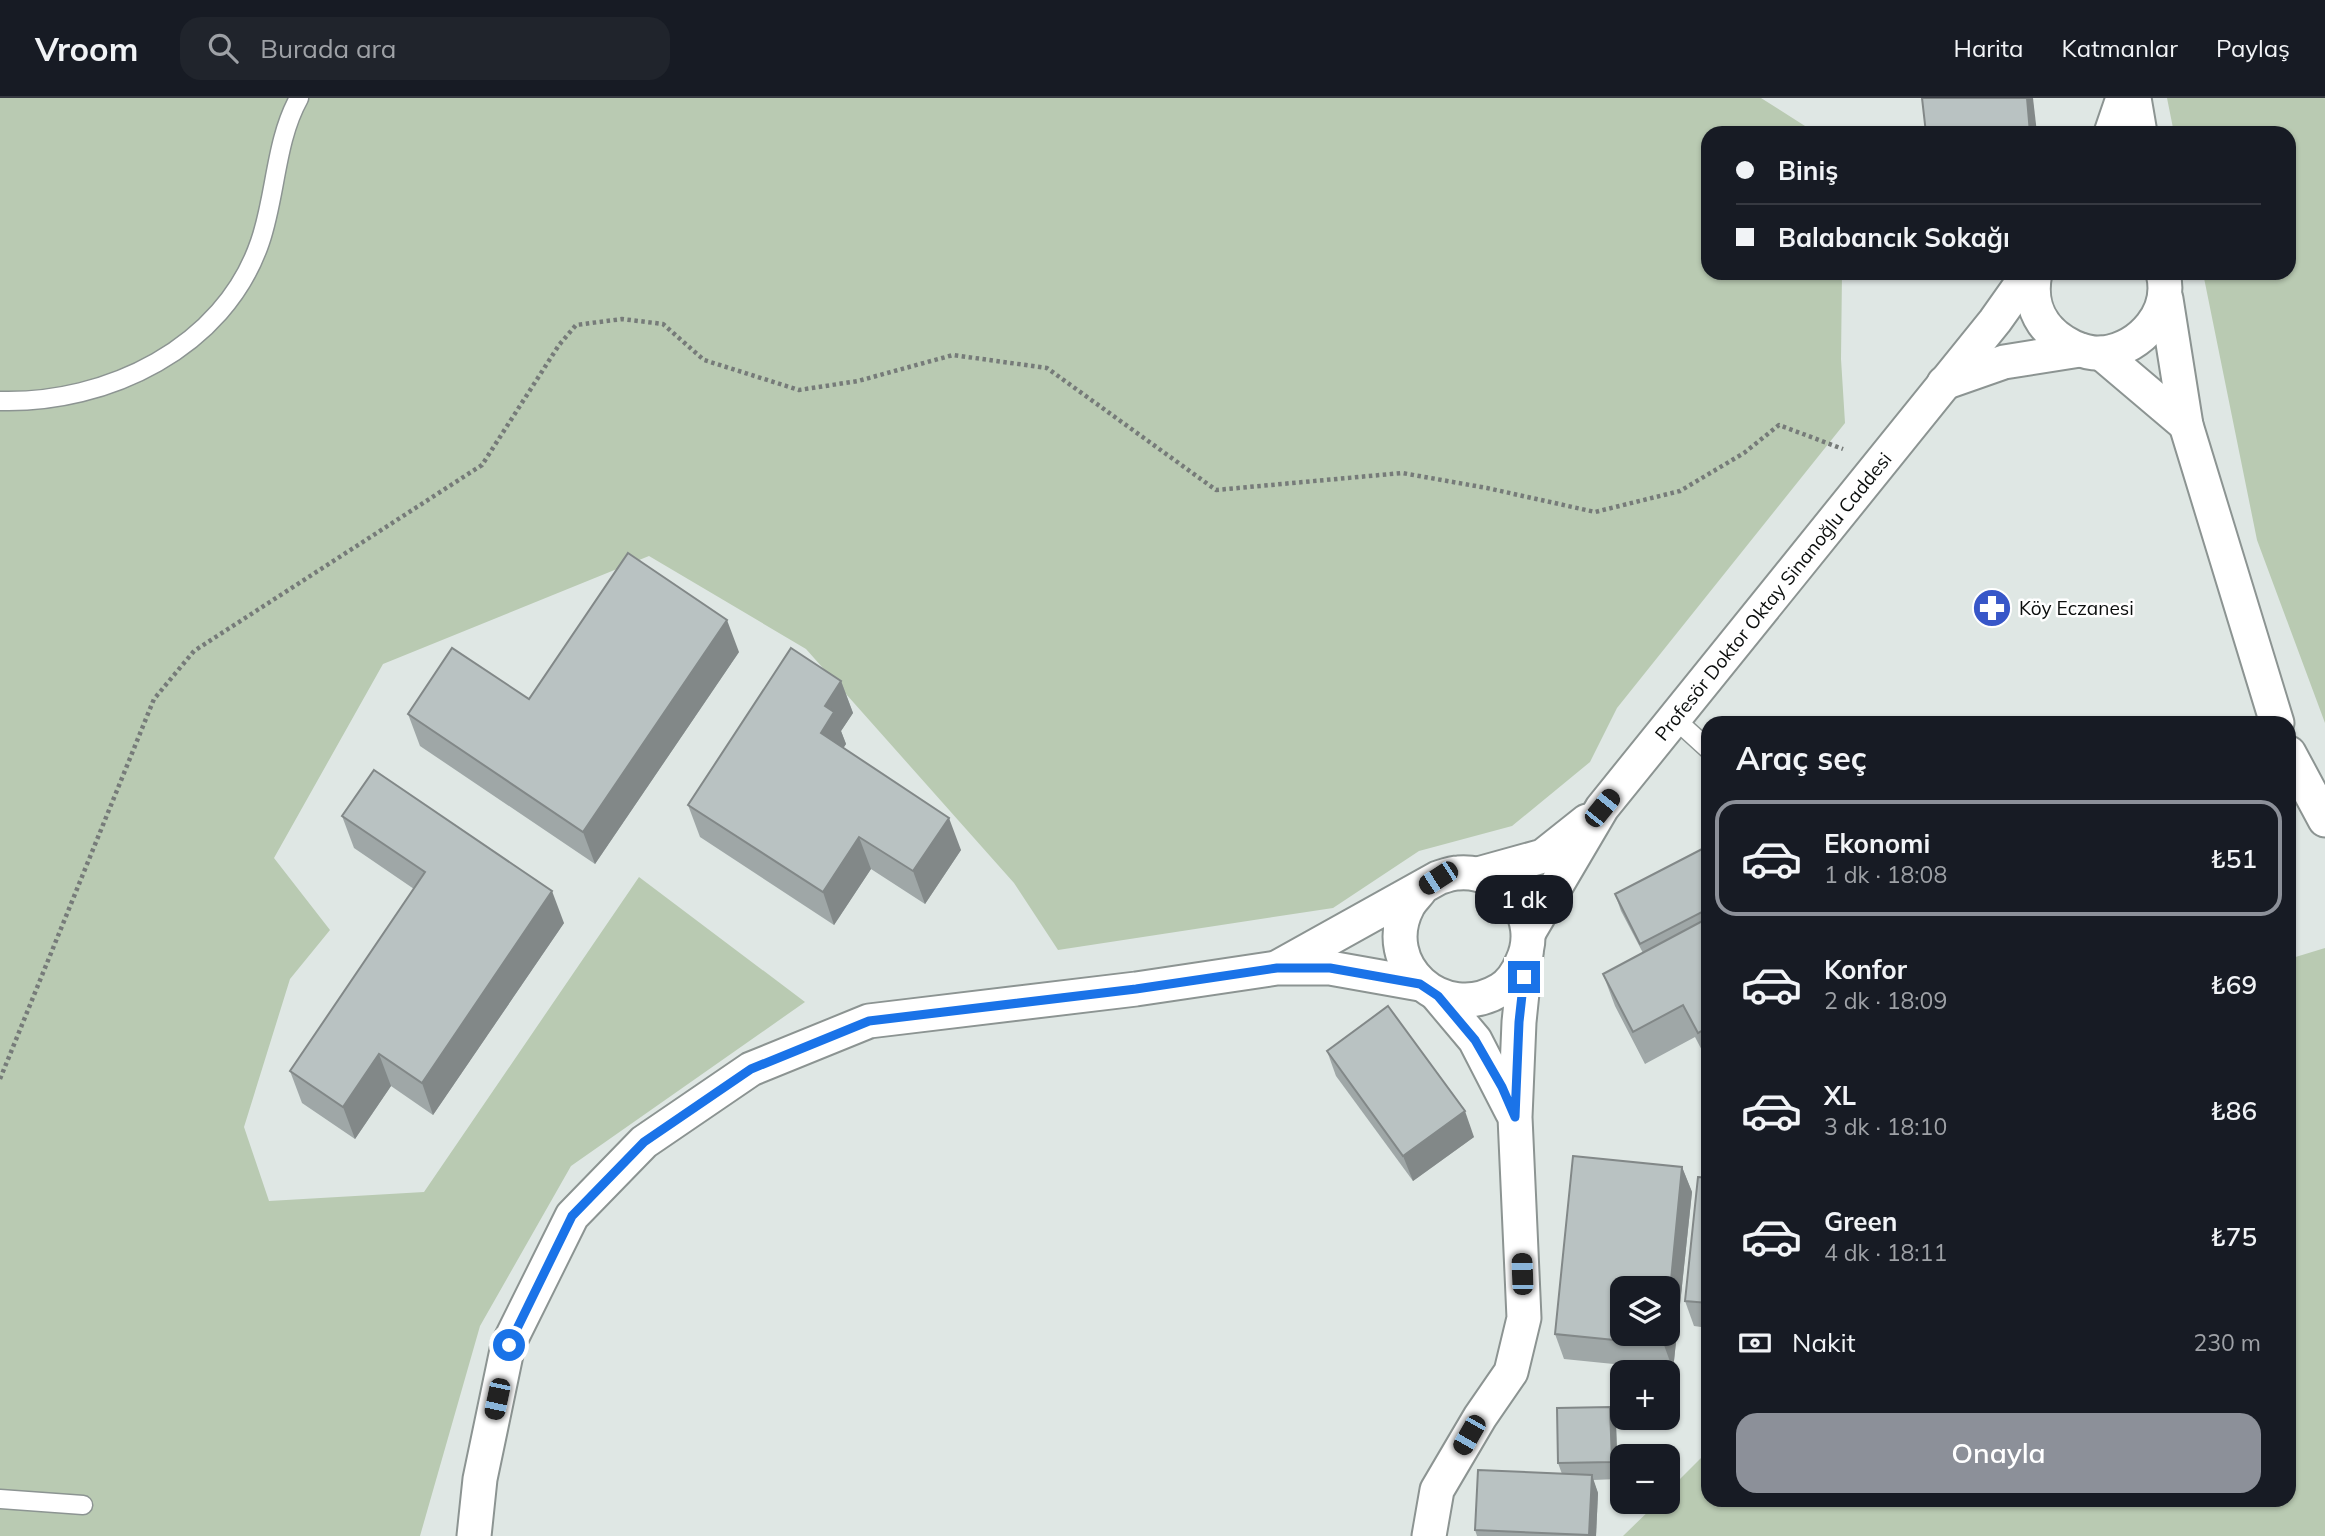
<!DOCTYPE html>
<html lang="tr">
<meta charset="utf-8">
<style>
:root{--surface:#171b24;--page:#20242c;--text:#f1f3f6;--muted:#9ea1a6;--line:#363941;--accent:#8c9099}
body{margin:0;font-family:Mulish,sans-serif;background:var(--page);color:var(--text);height:100vh;display:flex;flex-direction:column;font-size:26px;white-space:nowrap}
*{box-sizing:border-box;margin:0}
p{font-size:23px;color:var(--muted)}
.icon{flex:none;width:38px;height:38px;fill:none;stroke:currentColor;stroke-width:2;stroke-linecap:round;stroke-linejoin:round}
.map{position:relative;flex:1;overflow:hidden}
.side{position:absolute;left:1701px;top:618px;width:595px;height:791px;display:flex;flex-direction:column;background:var(--surface);border-radius:21px;box-shadow:0 2px 5px #0004}
.side>*{flex:none}
.hud{position:absolute;left:1701px;top:28px;width:595px;height:154px;border-radius:21px;box-shadow:0 2px 5px #0004;display:grid;align-content:center;height:154px;padding:0 35px;background:var(--surface)}
.tools{position:absolute;left:1610px;top:1178px;display:grid;gap:14px}
.tools a{display:grid;place-items:center;width:70px;height:70px;border-radius:14px;background:var(--surface);box-shadow:0 2px 5px #0004;font-size:35px}
.end{position:absolute;width:32px;height:32px;margin:-16px;border:9px solid #1a73e8;background:#fff;box-shadow:0 0 0 4px #fff}
.from{border-radius:50%}
.bubble{position:absolute;height:49px;border-radius:21px;background:var(--surface);box-shadow:0 2px 5px #0004;font-size:23px;font-weight:600;line-height:49px;text-align:center}
.car{position:absolute;width:21px;height:42px;margin:-21px -10px;border-radius:9px;box-shadow:0 0 5px 2px #0007;background:linear-gradient(#222 24%,#8ab4d8 0 40%,#222 0 76%,#8ab4d8 0 86%,#222 0)}
.hud b{display:flex;align-items:center;gap:24px;height:66px;font-size:26px}
.hud b+b{border-top:2px solid var(--line)}
.hud i{width:18px;height:18px;background:var(--text)}
ul{padding:0;list-style:none}
li{display:flex;align-items:center;gap:21px;height:116px;margin:0 14px 10px;padding:0 21px;border:4px solid transparent;border-radius:21px}
li div{flex:1}
li b{display:block;font-size:26px}
li em{font-style:normal;font-weight:600}
li.on{border-color:var(--accent)}
li>.icon{width:63px;height:63px;stroke-width:1.5}
h2{padding:0 35px;font-size:32px;line-height:84px}
.pay{display:flex;align-items:center;gap:18px;height:77px;padding:0 35px;font-size:26px}
.pay p{margin-inline-start:auto}
.cta{display:flex;gap:14px;margin-top:auto;padding:14px 35px}
.cta a{flex:1;height:80px;border-radius:21px;background:var(--accent);color:#fff;font-size:28px;font-weight:600;line-height:80px;text-align:center}
header{display:flex;align-items:center;gap:42px;box-sizing:border-box;height:98px;padding:0 35px;background:var(--surface);border-bottom:2px solid var(--line)}
header strong{font-size:33px}
nav{display:flex;gap:38px;margin-inline-start:auto;font-size:24px}
.search{width:490px;height:63px;background:var(--page);display:flex;align-items:center;gap:18px;box-sizing:border-box;padding:0 24px;border-radius:21px;color:var(--muted);font-size:26px}
.map>svg:first-child{display:block}
.green{fill:#b9cab2}
.lines{fill:none;stroke-linecap:round;stroke-linejoin:round}
.lane-casing{stroke:#8c9492;stroke-width:21}
.street-casing{stroke:#8c9492;stroke-width:37}
.path{stroke:#767b79;stroke-width:4.5;stroke-dasharray:3.5 3.5;stroke-linecap:butt}
.lane{stroke:#fff;stroke-width:18}
.street{stroke:#fff;stroke-width:33}
.wall{fill:#9fa7a7}
.shaded-wall{fill:#828888}
.building{fill:#b9c2c2;stroke:#828888;stroke-width:2}
.route{stroke:#1a73e8;stroke-width:9}
.labels{text-anchor:middle;dominant-baseline:central;stroke-width:5;stroke-linejoin:round;paint-order:stroke}
.street-label{font-size:19px;fill:#0a0d0c;stroke:#fff}
.poi-label{font-size:19px;fill:#0a0d0c;stroke:#fff;text-anchor:start}
</style>
<header>
<strong>Vroom</strong>
<div class="search"><svg class="icon" aria-label="search" viewBox="0 0 24 24"><circle cx="10" cy="10" r="6"/><path d="M15 15l6 6"/></svg>Burada ara</div>
<nav><a>Harita</a><a>Katmanlar</a><a>Paylaş</a></nav>
</header>
<div class="map">
<svg width="2325" height="1438" viewBox="0 0 2325 1438">
<rect width="100%" height="100%" fill="#dfe7e4"/>
<g class="green">
<path d="M 0,0 L 1761,0 L 1816,35 L 1708,35 L 1708,175 L 1842,175 L 1841,261 L 1845,325 L 1617,610 L 1590,664 L 1512,728 L 1419,753 L 1333,810 L 1058,852 L 1014,785 L 806,551 L 649,458 L 383,566 L 274,760 L 330,832 L 290,881 L 244,1029 L 269,1103 L 424,1094 L 639,779 L 805,904 L 571,1068 L 480,1228 L 420,1438 L 0,1438 Z"/>
<path d="M 2167,0 L 2325,0 L 2325,625 L 2257,442 L 2203,175 L 2289,175 L 2289,35 L 2174,35 Z"/>
<path d="M 2325,850 L 2325,1438 L 1623,1438 L 1658,1404 L 1668,1404 L 1668,1393 L 1708,1353 L 1708,1402 L 2289,1402 L 2289,861 Z"/>
</g>
<g class="lines">
<g class="lane-casing">
<g id="lane">
<path d="M 0,303 C 107,306 224,250 260,144 C 276,98 275,43 299,0"/>
<path d="M 1675,621 L 1708,651"/>
<path d="M 0,1401 L 83,1407"/>
</g>
</g>
<g class="street-casing">
<g id="street">
<path d="M 2134,0 L 2140,35"/>
<path d="M 2111,35 L 2123,0"/>
<path d="M 2035,175 C 2028,209 2042,234 2073,249 C 2082,253 2094,256 2104,255 C 2142,249 2173,214 2163,175"/>
<path d="M 2166,201 L 2186,327 L 2277,625"/>
<path d="M 2101,255 L 2186,327"/>
<path d="M 1944,285 L 2004,264 L 2080,252"/>
<path d="M 2289,655 L 2325,722"/>
<path d="M 1478,776 L 1543,758 L 1587,723"/>
<path id="s1" d="M 1529,834 L 1602,710 L 1995,223 L 2029,175"/>
<path d="M 1280,868 L 1438,780 C 1444,778 1452,775 1458,775 C 1506,771 1543,821 1522,864 C 1517,876 1511,885 1500,892 C 1443,926 1377,867 1408,808 C 1411,802 1417,797 1421,791"/>
<path d="M 1438,898 L 1475,942 L 1512,1014"/>
<path d="M 474,1438 L 480,1381 L 508,1247 L 572,1118 L 644,1044 L 751,971 L 869,923 L 1136,891 L 1277,870 L 1330,870 L 1420,886"/>
<path d="M 1429,1438 L 1437,1392 L 1480,1319 L 1511,1274 L 1524,1220 L 1515,1019 L 1519,924 L 1526,856"/>
</g>
</g>
<path class="path" d="M 0,981 L 154,601 L 194,553 L 482,367 L 559,247 L 576,227 L 622,221 L 663,226 L 704,262 L 799,292 L 858,283 L 953,257 L 1047,270 L 1216,392 L 1402,375 L 1487,390 L 1595,414 L 1680,393 L 1744,355 L 1779,327 L 1843,351"/>
<use href="#lane" class="lane"/>
<use href="#street" class="street"/>
</g>
<g class="wall">
<path d="M 739,554 L 595,766 L 420,648 L 408,616 L 529,601 Z"/>
<path d="M 841,583 L 853,615 L 841,633 L 846,646 L 843,650 L 961,752 L 925,806 L 871,771 L 834,827 L 700,739 L 688,707 Z"/>
<path d="M 342,718 L 564,825 L 433,1017 L 391,988 L 355,1041 L 302,1005 L 290,973 L 414,791 L 354,750 Z"/>
<path d="M 1708,748 L 1708,964 L 1695,939 L 1645,966 L 1615,908 L 1603,876 L 1643,855 L 1621,813 L 1615,796 Z"/>
<path d="M 1327,953 L 1474,1039 L 1413,1083 L 1336,978 Z"/>
<path d="M 1682,1069 L 1692,1094 L 1673,1272 L 1564,1261 L 1555,1236 Z"/>
<path d="M 1708,1080 L 1708,1230 L 1694,1228 L 1685,1203 Z"/>
<path d="M 1610,1309 L 1616,1326 L 1618,1381 L 1593,1382 L 1598,1395 L 1596,1438 L 1477,1438 L 1475,1432 L 1562,1376 L 1558,1365 Z"/>
</g>
<g class="shaded-wall">
<path d="M 2027,0 L 2033,0 L 2037,35 L 2030,35 Z"/>
<path d="M 727,522 L 739,554 L 595,766 L 583,734 Z"/>
<path d="M 841,583 L 853,615 L 841,633 L 846,646 L 832,668 L 821,635 L 825,608 Z"/>
<path d="M 949,720 L 961,752 L 925,806 L 913,773 Z"/>
<path d="M 859,739 L 871,771 L 834,827 L 823,794 Z"/>
<path d="M 552,793 L 564,825 L 433,1017 L 422,985 Z"/>
<path d="M 379,956 L 391,988 L 355,1041 L 343,1009 Z"/>
<path d="M 1465,1013 L 1474,1039 L 1413,1083 L 1403,1058 Z"/>
<path d="M 1682,1069 L 1692,1094 L 1673,1272 L 1664,1247 L 1665,1236 L 1668,1236 L 1668,1213 Z"/>
<path d="M 1610,1309 L 1616,1326 L 1618,1381 L 1612,1364 Z"/>
<path d="M 1592,1377 L 1598,1395 L 1596,1438 L 1589,1438 L 1589,1437 Z"/>
</g>
<g class="building">
<path d="M 1922,0 L 2027,0 L 2030,35 L 1926,35 Z"/>
<path d="M 628,455 L 727,522 L 583,734 L 408,616 L 452,550 L 529,601 Z"/>
<path d="M 791,550 L 841,583 L 825,608 L 834,614 L 821,635 L 949,720 L 913,773 L 859,739 L 823,794 L 688,707 Z"/>
<path d="M 374,672 L 552,793 L 422,985 L 379,956 L 343,1009 L 290,973 L 425,774 L 342,718 Z"/>
<path d="M 1708,748 L 1708,811 L 1640,846 L 1615,796 Z"/>
<path d="M 1708,820 L 1708,929 L 1698,935 L 1683,907 L 1633,934 L 1603,876 Z"/>
<path d="M 1388,908 L 1465,1013 L 1403,1058 L 1327,953 Z"/>
<path d="M 1573,1058 L 1682,1069 L 1668,1213 L 1668,1190 L 1622,1190 L 1622,1236 L 1665,1236 L 1664,1247 L 1555,1236 Z"/>
<path d="M 1698,1079 L 1708,1080 L 1708,1205 L 1685,1203 Z"/>
<path d="M 1610,1309 L 1612,1364 L 1558,1365 L 1557,1310 Z"/>
<path d="M 1478,1372 L 1592,1377 L 1589,1437 L 1475,1432 Z"/>
</g>
<g class="lines">
<path class="route" d="M 509,1247 L 572,1118 L 644,1044 L 751,971 L 869,923 L 1136,891 L 1277,870 L 1330,870 L 1420,886 L 1438,898 L 1475,942 L 1502,989 L 1515,1019 L 1519,924 L 1524,879"/>
</g>
<defs>
<g id="pharmacy-disc" transform="scale(2.0125)"><circle r="9.5" fill="#3756c8" stroke="#fff"/><path d="M-2-6h4v4h4v4h-4v4h-4v-4h-4v-4h4Z" fill="#fff"/></g>
</defs>
<g fill-rule="evenodd">
<use href="#pharmacy-disc" x="1992" y="510"/>
</g>
<g class="labels">
<g class="street-label">
<text stroke="none"><textPath href="#s1" startOffset="416">Profesör Doktor Oktay Sinanoğlu Caddesi</textPath></text>
</g>
<g class="poi-label">
<text x="2019" y="510">Köy Eczanesi</text>
</g>
</g>
</svg>
<div class="tools">
<a><svg class="icon" aria-label="layers" viewBox="0 0 24 24"><path d="M12 4l9 5-9 5-9-5zM3 14l9 5 9-5"/></svg></a>
<a>+</a>
<a>−</a>
</div>
<i class="end from" style="left:509px;top:1247px"></i>
<i class="end" style="left:1524px;top:879px"></i>
<div class="bubble" style="left:1475px;top:777px;width:98px">1 dk</div>
<i class="car" style="left:1602px;top:710px;rotate:39deg"></i>
<i class="car" style="left:1438px;top:780px;rotate:237deg"></i>
<i class="car" style="left:1522px;top:1176px;rotate:358deg"></i>
<i class="car" style="left:497px;top:1301px;rotate:192deg"></i>
<i class="car" style="left:1469px;top:1337px;rotate:210deg"></i>
<div class="hud">
<b><i class="from"></i>Biniş</b>
<b><i></i>Balabancık Sokağı</b>
</div>
<section class="side">
<h2>Araç seç</h2>
<ul>
<li class="on"><svg class="icon" aria-label="car" viewBox="0 0 24 24"><path d="M5 17H2v-5l4-1 3-4h7l3 4 3 1v5h-3M9 17h6M6 11h13"/><circle cx="7" cy="17" r="2"/><circle cx="17" cy="17" r="2"/></svg><div><b>Ekonomi</b><p>1 dk · 18:08</p></div><em>₺51</em></li>
<li><svg class="icon" aria-label="car" viewBox="0 0 24 24"><path d="M5 17H2v-5l4-1 3-4h7l3 4 3 1v5h-3M9 17h6M6 11h13"/><circle cx="7" cy="17" r="2"/><circle cx="17" cy="17" r="2"/></svg><div><b>Konfor</b><p>2 dk · 18:09</p></div><em>₺69</em></li>
<li><svg class="icon" aria-label="car" viewBox="0 0 24 24"><path d="M5 17H2v-5l4-1 3-4h7l3 4 3 1v5h-3M9 17h6M6 11h13"/><circle cx="7" cy="17" r="2"/><circle cx="17" cy="17" r="2"/></svg><div><b>XL</b><p>3 dk · 18:10</p></div><em>₺86</em></li>
<li><svg class="icon" aria-label="car" viewBox="0 0 24 24"><path d="M5 17H2v-5l4-1 3-4h7l3 4 3 1v5h-3M9 17h6M6 11h13"/><circle cx="7" cy="17" r="2"/><circle cx="17" cy="17" r="2"/></svg><div><b>Green</b><p>4 dk · 18:11</p></div><em>₺75</em></li>
</ul>
<div class="pay"><svg class="icon" aria-label="cash" viewBox="0 0 24 24"><path d="M3 7h18v10H3z"/><circle cx="12" cy="12" r="2"/></svg>Nakit<p>230 m</p></div>
<div class="cta"><a>Onayla</a></div>
</section>
</div>
